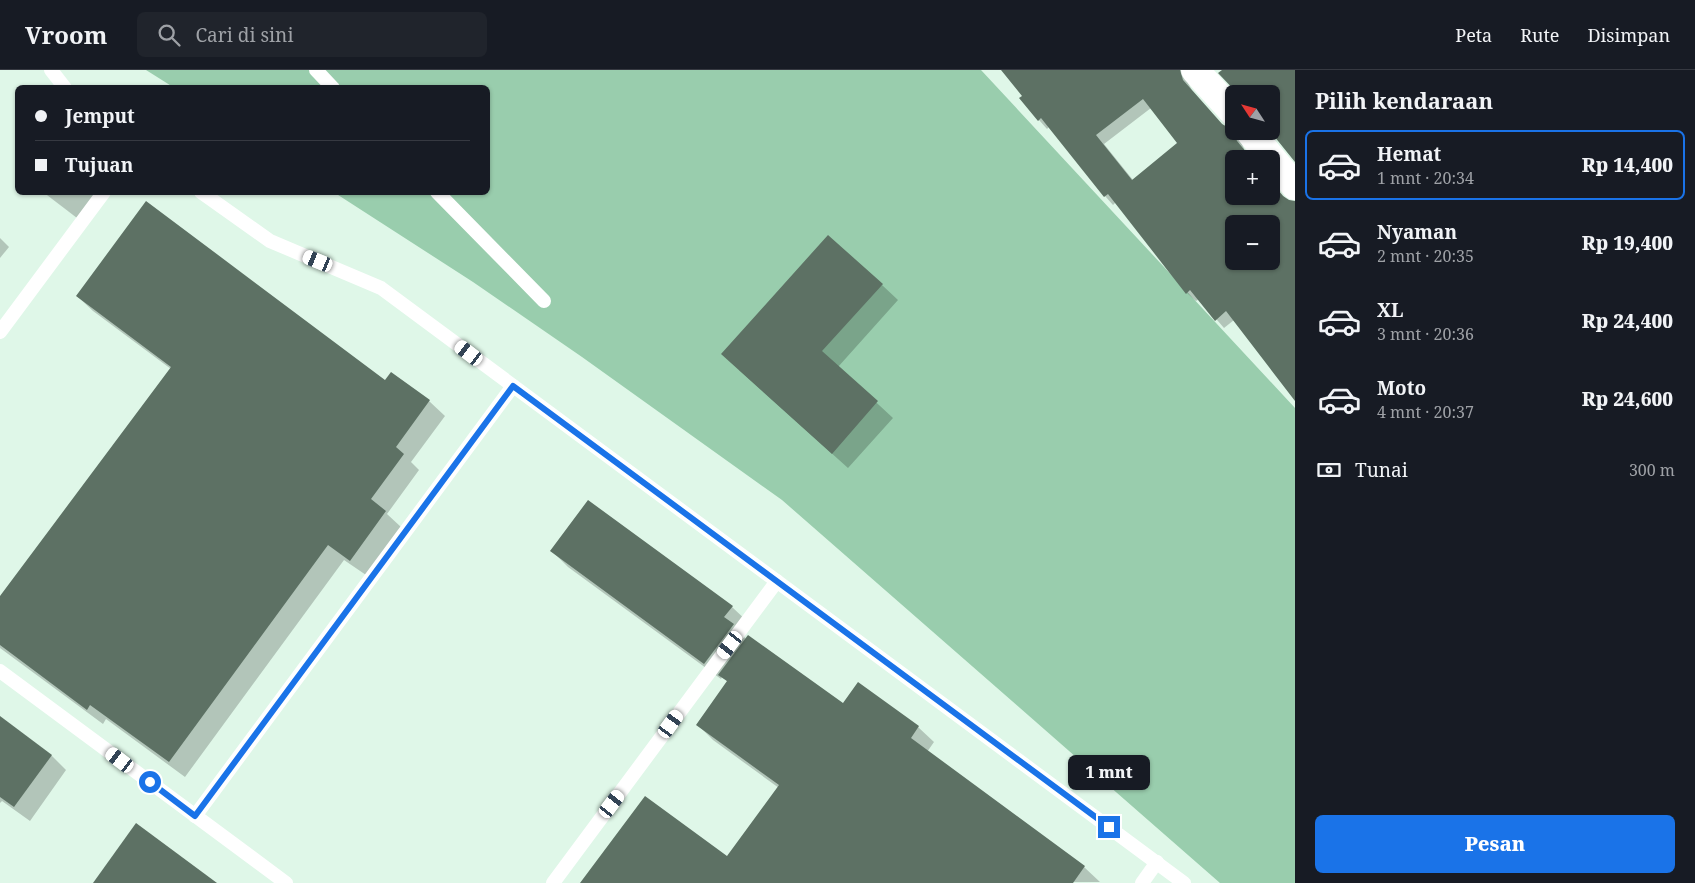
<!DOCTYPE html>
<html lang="id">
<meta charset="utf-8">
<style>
:root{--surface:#171b24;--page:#20242c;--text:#f1f3f6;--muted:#9ea1a6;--line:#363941;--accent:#1a73e8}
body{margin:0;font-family:"Noto Serif",serif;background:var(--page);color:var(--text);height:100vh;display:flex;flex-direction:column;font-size:19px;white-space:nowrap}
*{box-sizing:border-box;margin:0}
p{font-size:16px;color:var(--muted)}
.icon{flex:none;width:28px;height:28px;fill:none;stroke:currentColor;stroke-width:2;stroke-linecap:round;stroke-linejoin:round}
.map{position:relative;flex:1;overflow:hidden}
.side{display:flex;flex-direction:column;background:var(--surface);width:400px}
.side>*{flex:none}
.guide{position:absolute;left:15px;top:15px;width:475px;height:110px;border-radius:8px;box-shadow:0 1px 4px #0004;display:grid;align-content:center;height:110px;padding:0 20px;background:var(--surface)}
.needle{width:32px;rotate:306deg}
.controls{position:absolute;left:1225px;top:15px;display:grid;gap:10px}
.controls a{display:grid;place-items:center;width:55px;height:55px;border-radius:8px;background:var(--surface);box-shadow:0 1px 4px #0004;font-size:25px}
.end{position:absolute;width:22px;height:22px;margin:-11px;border:6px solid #1a73e8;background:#fff;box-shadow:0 0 0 2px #fff}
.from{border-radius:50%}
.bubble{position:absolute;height:35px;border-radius:8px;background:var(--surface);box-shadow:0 1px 4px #0004;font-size:16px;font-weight:800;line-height:35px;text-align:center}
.car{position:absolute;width:15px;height:30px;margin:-15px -8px;border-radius:6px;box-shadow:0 0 4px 1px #0007;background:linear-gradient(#fff 24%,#345 0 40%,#fff 0 76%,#345 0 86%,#fff 0)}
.guide b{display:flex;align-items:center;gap:18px;height:48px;font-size:19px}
.guide b+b{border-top:1px solid var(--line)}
.guide i{width:12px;height:12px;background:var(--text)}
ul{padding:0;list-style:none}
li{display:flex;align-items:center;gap:15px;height:70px;margin:0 10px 8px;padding:0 10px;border:2px solid transparent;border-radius:8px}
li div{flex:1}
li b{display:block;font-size:19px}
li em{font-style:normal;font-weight:800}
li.current{border-color:var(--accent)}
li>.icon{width:45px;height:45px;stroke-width:1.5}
h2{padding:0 20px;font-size:22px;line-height:60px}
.pay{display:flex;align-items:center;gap:12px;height:55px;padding:0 20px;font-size:19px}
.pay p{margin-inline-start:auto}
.cta{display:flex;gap:10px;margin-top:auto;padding:10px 20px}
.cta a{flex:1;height:58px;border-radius:8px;background:var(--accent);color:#fff;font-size:20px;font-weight:800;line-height:58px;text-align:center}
header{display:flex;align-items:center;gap:30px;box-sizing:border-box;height:70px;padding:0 25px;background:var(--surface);border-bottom:1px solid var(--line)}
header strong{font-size:24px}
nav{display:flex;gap:28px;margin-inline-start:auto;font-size:18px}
.search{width:350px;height:45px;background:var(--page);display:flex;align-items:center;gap:12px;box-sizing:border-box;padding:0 18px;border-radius:8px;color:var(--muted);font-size:19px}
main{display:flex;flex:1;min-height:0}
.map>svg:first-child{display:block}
.green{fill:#99cdad}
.shadow{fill:#0003;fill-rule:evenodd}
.building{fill:#5d7164;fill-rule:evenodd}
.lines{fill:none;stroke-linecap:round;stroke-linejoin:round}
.service{stroke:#fff;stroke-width:14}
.minor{stroke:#fff;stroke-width:28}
.route{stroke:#1a73e8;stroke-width:6}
</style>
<header>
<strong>Vroom</strong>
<div class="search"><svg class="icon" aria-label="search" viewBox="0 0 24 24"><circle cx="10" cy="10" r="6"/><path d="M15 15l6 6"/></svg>Cari di sini</div>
<nav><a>Peta</a><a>Rute</a><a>Disimpan</a></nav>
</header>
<main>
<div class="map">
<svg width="1295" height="813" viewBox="0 0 1295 813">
<rect width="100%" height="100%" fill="#dff7e8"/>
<path class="green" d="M 146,0 L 981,0 L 1295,338 L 1295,813 L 1220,813 L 782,430 L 582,287 L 473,212 L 335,123 L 488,122 L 488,18 L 173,17 Z"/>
<g class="shadow">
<path d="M 1003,0 L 1183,0 L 1188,7 L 1188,13 L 1192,20 L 1224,56 L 1235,61 L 1242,68 L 1242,74 L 1245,81 L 1234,89 L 1234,126 L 1271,126 L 1271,112 L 1286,129 L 1295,132 L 1295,330 L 1234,250 L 1224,258 L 1199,229 L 1196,231 L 1187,223 L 1116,132 L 1113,135 L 1105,126 L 1049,57 L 1047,59 L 1039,50 L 1024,26 ZM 1151,38 L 1179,74 L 1133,110 L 1104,74 ZM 1234,154 L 1271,154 L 1271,191 L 1234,191 Z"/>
<path d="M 43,122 L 96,122 L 77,148 Z"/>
<path d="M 0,168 L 9,177 L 0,188 Z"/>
<path d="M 882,215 L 898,230 L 838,297 L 893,348 L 848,398 L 739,300 Z"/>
<path d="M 77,226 L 386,312 L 392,304 L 429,331 L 445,346 L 411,392 L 419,400 L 387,444 L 401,457 L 366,505 L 344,490 L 185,707 L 106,649 L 103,654 L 0,578 L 0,529 L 171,299 L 93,241 Z"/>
<path d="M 552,481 L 732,537 L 748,552 L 740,563 L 746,569 L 843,635 L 918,657 L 934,672 L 927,682 L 1084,797 L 1100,812 L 582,813 L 727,788 L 779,718 L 713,670 L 697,654 L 728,612 L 722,607 L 721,609 L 568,497 Z"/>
<path d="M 0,648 L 52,686 L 66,700 L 30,751 L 2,731 L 0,733 Z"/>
</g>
<g class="building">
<path d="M 1001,0 L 1180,0 L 1183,10 L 1222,54 L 1229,58 L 1234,58 L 1234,64 L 1237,71 L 1252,89 L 1234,89 L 1234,126 L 1271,126 L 1271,112 L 1283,126 L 1289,130 L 1295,131 L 1295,331 L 1226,241 L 1215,251 L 1190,220 L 1186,224 L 1108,124 L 1104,127 L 1041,48 L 1038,51 L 1019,28 L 1022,26 ZM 1143,29 L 1177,73 L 1132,110 L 1096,65 ZM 1234,154 L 1271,154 L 1271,191 L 1234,191 Z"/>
<path d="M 1222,0 L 1295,0 L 1295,92 L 1270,61 L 1271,61 L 1271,24 L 1238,24 L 1218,3 Z"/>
<path d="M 146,131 L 385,310 L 391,302 L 430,330 L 396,377 L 404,384 L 371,429 L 386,441 L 350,491 L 328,475 L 169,692 L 90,635 L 87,640 L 0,575 L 0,526 L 171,297 L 76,226 Z"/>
<path d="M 828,165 L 883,214 L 822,281 L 878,331 L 832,384 L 721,284 Z"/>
<path d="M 588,430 L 733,536 L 724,547 L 734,554 L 704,594 L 550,481 Z"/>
<path d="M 748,565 L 843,633 L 858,612 L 919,656 L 911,668 L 1085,796 L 1073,813 L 580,813 L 645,726 L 727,786 L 779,715 L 696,655 L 727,611 L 718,605 Z"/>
<path d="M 0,646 L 52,685 L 14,737 L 0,727 Z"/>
<path d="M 136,753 L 217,813 L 93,813 Z"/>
</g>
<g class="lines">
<g class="service">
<path d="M 51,0 L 65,18"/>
<path d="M 316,0 L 333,18"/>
<path d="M 201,122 L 270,171 L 381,218 L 1184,813"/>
<path d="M 437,122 L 544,231"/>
<path d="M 0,262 L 104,122"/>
<path d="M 0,601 L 286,813"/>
<path d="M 195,746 L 513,316"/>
<path d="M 553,813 L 777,511"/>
<path d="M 1142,813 L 1157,792"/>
</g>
<g class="minor">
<path d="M 1195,0 L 1234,43"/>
<path d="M 1249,61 L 1295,116"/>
</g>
</g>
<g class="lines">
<path class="route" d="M 150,712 L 195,746 L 513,316 L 1109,757"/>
</g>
</svg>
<div class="controls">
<a><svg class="needle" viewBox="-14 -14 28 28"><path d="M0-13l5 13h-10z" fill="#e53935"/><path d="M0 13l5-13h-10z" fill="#9ea1a6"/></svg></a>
<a>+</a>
<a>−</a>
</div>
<i class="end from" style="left:150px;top:712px"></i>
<i class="end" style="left:1109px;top:757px"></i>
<div class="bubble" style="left:1068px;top:685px;width:82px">1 mnt</div>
<i class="car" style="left:318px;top:191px;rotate:292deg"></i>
<i class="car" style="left:469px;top:283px;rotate:307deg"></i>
<i class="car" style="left:730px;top:575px;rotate:217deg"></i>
<i class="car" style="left:671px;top:654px;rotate:36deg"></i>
<i class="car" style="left:120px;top:690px;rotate:307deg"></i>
<i class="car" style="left:612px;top:734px;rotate:37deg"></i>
<div class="guide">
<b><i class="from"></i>Jemput</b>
<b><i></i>Tujuan</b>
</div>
</div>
<section class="side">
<h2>Pilih kendaraan</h2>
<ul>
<li class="current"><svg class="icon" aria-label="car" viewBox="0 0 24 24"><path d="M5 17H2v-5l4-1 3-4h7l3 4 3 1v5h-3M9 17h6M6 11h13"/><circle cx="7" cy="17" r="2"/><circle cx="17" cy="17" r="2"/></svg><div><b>Hemat</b><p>1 mnt · 20:34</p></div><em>Rp 14,400</em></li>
<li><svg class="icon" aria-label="car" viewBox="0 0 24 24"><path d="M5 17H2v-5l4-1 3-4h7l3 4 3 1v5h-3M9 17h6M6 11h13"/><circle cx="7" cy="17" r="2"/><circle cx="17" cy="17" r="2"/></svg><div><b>Nyaman</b><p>2 mnt · 20:35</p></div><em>Rp 19,400</em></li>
<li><svg class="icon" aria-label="car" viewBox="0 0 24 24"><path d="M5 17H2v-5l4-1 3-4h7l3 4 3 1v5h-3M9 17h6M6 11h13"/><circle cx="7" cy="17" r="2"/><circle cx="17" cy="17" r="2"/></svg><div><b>XL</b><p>3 mnt · 20:36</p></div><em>Rp 24,400</em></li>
<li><svg class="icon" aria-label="car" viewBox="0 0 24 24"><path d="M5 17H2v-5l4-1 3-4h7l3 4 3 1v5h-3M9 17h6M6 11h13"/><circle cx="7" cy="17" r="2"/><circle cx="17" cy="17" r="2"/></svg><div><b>Moto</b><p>4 mnt · 20:37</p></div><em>Rp 24,600</em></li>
</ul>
<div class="pay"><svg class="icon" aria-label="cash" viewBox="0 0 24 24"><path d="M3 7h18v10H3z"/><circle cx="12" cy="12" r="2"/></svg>Tunai<p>300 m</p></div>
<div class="cta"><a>Pesan</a></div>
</section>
</main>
